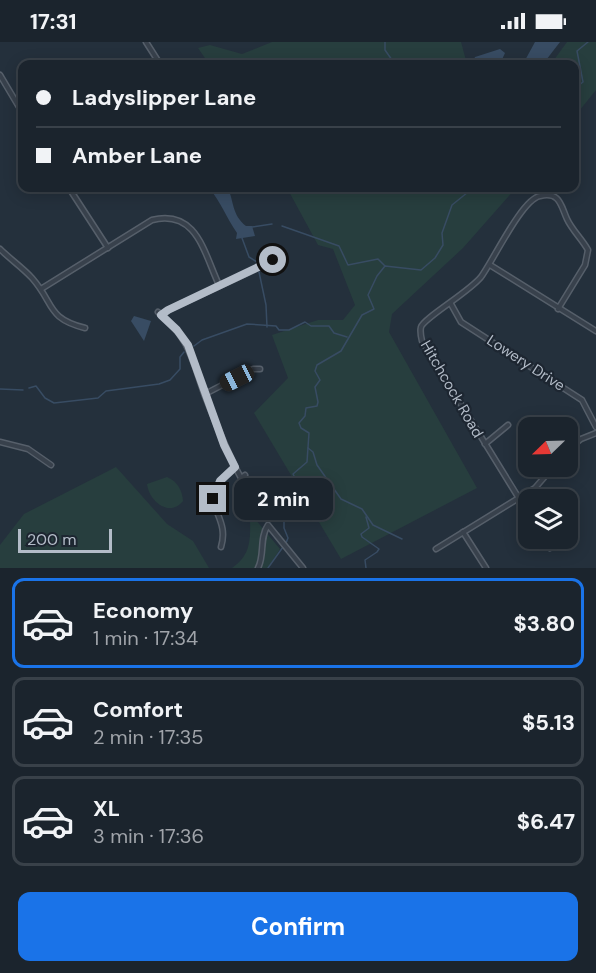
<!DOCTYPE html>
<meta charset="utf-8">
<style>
:root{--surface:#1b242d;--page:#283039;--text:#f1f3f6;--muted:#a0a4aa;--line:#394149;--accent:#1a73e8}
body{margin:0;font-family:"DM Sans",sans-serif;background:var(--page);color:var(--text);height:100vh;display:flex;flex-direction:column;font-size:22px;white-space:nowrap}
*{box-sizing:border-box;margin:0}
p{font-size:20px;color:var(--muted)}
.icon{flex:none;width:33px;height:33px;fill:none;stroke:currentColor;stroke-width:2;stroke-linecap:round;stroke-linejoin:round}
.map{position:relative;height:526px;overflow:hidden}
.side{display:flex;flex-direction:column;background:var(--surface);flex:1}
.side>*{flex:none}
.top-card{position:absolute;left:18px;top:18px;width:561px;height:132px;border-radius:12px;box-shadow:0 3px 15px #0003,0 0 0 2px var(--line);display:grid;align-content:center;height:132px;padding:0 18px;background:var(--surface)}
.needle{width:39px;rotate:247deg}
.tools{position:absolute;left:518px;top:375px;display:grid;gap:12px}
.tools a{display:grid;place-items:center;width:60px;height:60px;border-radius:12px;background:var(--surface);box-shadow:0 3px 15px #0003,0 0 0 2px var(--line);font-size:30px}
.scale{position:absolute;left:18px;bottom:15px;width:94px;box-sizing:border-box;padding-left:6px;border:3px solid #b3bcc8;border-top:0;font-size:16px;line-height:21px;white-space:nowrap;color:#b3bcc8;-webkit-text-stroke:4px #1d2631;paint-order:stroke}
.end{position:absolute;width:27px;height:27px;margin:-14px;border:8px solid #b3bcc8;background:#111;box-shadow:0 0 0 3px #111}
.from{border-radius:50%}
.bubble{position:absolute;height:42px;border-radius:12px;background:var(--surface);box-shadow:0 3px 15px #0003,0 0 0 2px var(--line);font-size:20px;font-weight:700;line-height:42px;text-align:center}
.car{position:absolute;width:18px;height:36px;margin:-18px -9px;border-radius:8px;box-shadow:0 0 4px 2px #0007;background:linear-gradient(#222 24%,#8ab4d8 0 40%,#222 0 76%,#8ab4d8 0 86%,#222 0)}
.top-card b{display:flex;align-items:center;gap:21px;height:57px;font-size:22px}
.top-card b+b{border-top:2px solid var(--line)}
.top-card i{width:15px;height:15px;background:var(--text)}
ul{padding:10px 0 0;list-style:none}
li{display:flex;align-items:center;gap:18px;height:90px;margin:0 12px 9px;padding:0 6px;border:3px solid var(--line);border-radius:12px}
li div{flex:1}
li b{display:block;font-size:22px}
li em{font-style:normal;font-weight:700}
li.active{border-color:var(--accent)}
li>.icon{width:54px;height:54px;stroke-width:1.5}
.primary-button{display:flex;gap:12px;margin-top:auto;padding:12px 18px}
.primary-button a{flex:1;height:69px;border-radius:12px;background:var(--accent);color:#fff;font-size:24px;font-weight:700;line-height:69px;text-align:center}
.status{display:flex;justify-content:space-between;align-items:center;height:42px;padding:0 30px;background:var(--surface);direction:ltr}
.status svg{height:16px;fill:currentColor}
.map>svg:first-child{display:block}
.green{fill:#273e3e}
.water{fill:#384c63}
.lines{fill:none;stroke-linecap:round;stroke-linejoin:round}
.stream{stroke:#384c63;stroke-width:1.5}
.minor-casing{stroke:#565f6a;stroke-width:7}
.minor{stroke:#38414c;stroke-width:4}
.route{stroke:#b3bcc8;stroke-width:8}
.labels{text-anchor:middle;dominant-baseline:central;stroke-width:4.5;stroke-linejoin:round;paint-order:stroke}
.street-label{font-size:15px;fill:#b3bcc8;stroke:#1d2631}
</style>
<div class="status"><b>17:31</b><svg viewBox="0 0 49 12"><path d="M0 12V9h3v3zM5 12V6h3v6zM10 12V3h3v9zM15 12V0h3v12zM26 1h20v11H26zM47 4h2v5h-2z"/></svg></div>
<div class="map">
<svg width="596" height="526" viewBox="0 0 596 526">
<rect width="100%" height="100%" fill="#24303c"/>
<g class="green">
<path d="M 272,0 L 461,0 L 467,22 L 209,22 L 198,6 L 210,3 L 242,12 Z"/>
<path d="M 567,0 L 596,0 L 596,48 L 575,74 L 574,22 L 551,22 Z"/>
<path d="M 287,146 L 516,146 L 463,206 L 392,272 L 389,290 L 477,446 L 341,517 L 254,371 L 288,336 L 272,293 L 318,278 L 343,278 L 355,263 L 333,207 L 318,203 Z"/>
<path d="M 116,425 L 167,482 L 193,499 L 209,526 L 0,526 L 0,503 L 24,472 Z"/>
<path d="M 167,435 C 178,440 182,448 183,459 C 169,476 149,459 147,442 Z"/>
<path d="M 250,471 L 280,507 L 268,526 L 232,526 C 253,512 250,494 250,471 Z"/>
</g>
<g class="water">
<path d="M 535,0 L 560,0 L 543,22 L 523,22 Z"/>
<path d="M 500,7 L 505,11 L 500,22 L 472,22 L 475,15 Z"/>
<path d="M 209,146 L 228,146 C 234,160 232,173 246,184 L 252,184 L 255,194 L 236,197 L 237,191 C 226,175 221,160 209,146 Z"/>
<path d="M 134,274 L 151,279 L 144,299 L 131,279 Z"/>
</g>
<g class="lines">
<g class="stream">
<path d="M 385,0 L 385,8 L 392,18"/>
<path d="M 372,22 L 431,19 L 451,22"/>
<path d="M 574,47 L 583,40 L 577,9 L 588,0"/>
<path d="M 282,184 L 339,204 L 348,223 L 378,217 L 385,224"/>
<path d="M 252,185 L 272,182"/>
<path d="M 242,196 L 249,215 L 257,220"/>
<path d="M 259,230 L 266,263 L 267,285"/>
<path d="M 194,304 L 202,298 L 247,282 L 276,284 L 279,288 L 289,288 L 305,280 L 311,284 L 329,284 L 334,291 L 347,295"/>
<path d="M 29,346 L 36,344 L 45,356 L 54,361 L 98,356 L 106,349 L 159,342 L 170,338 L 180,327 L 180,315 L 184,310"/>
<path d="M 0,347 L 23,348"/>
<path d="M 308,406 L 313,410 L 317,423 L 341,457 L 362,467 L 373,483 L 402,497"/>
<path d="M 366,475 L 369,486 L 361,492 L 362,495 L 379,507 L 377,510 L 365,518 L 366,526"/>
<path d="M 286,501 L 288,496 L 284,486 L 284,476 L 297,467 L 301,447 L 293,432 L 307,420 L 309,391 L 301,386 L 299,381 L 305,374 L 306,366 L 317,364 L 318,360 L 315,345 L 320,338 L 315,329 L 317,323 L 341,309 L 362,273 L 374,267 L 368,253 L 377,234 L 385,224 L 421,228 L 435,216 L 443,203 L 442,191 L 452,163 L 473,146"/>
<path d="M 268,526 L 283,505"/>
</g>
<g class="minor-casing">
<g id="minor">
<path d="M 146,0 L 160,22"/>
<path d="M 0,33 L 22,70"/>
<path d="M 69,146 L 108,206"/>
<path d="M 0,207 C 10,217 23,226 32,236 C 55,262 46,276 85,286"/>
<path d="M 490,223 L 596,289"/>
<path d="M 41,247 L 152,178 C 197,167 204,211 219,243"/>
<path d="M 451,262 L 461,280 L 582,358 L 596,385"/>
<path d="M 158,270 C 190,296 192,318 205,354 C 216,382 227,410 241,436 L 245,433"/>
<path d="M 161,273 L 168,268 L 279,216"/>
<path d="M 205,352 L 253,327 L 260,327"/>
<path d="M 0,400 L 28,407 L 51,423"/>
<path d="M 485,402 L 508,383"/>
<path d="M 567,408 L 581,397 L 596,391"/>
<path d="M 528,471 L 422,299 C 421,295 420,289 421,285 C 424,276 469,250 481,235 C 493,219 522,157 540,154 C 560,149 561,164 567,177 C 572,188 582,197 588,208 L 585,223 L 558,267"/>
<path d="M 463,490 L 486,526"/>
<path d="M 544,496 L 550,506"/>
<path d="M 221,505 C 232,469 190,462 235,425"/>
<path d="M 436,507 L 535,446 L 554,424"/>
<path d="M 258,526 C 265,513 259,496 268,483 L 303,526"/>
</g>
</g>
<use href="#minor" class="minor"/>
</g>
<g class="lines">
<path class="route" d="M 213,457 L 220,439 L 235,425 L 224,403 L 188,303 L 177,288 L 161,273 L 168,268 L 273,218"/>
</g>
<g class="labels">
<g class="street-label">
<text transform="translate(526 321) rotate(33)">Lowery Drive</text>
<text transform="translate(452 347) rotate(60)">Hitchcock Road</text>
</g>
</g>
</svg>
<div class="tools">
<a><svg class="needle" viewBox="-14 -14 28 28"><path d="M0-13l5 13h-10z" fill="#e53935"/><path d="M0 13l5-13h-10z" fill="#a0a4aa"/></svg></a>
<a><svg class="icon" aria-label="layers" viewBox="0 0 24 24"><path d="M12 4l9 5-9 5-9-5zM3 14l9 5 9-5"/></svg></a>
</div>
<div class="scale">200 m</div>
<i class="end from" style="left:273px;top:218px"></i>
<i class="end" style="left:213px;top:457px"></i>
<div class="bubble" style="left:234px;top:436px;width:99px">2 min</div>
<i class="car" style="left:237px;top:336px;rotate:243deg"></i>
<div class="top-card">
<b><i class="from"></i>Ladyslipper Lane</b>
<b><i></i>Amber Lane</b>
</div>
</div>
<section class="side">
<ul>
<li class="active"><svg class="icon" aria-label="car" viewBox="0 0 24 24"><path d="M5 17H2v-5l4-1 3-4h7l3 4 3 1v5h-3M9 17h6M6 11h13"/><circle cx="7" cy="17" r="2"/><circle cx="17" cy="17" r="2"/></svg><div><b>Economy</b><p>1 min · 17:34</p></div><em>$3.80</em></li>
<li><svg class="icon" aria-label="car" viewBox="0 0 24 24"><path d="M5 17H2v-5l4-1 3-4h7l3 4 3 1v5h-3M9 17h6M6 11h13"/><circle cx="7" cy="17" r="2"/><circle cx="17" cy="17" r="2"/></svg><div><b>Comfort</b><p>2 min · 17:35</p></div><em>$5.13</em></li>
<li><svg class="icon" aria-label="car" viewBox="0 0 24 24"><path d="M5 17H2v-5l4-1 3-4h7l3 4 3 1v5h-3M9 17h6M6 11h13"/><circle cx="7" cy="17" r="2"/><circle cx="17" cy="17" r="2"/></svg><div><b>XL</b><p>3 min · 17:36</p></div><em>$6.47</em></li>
</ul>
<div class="primary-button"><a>Confirm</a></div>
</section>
